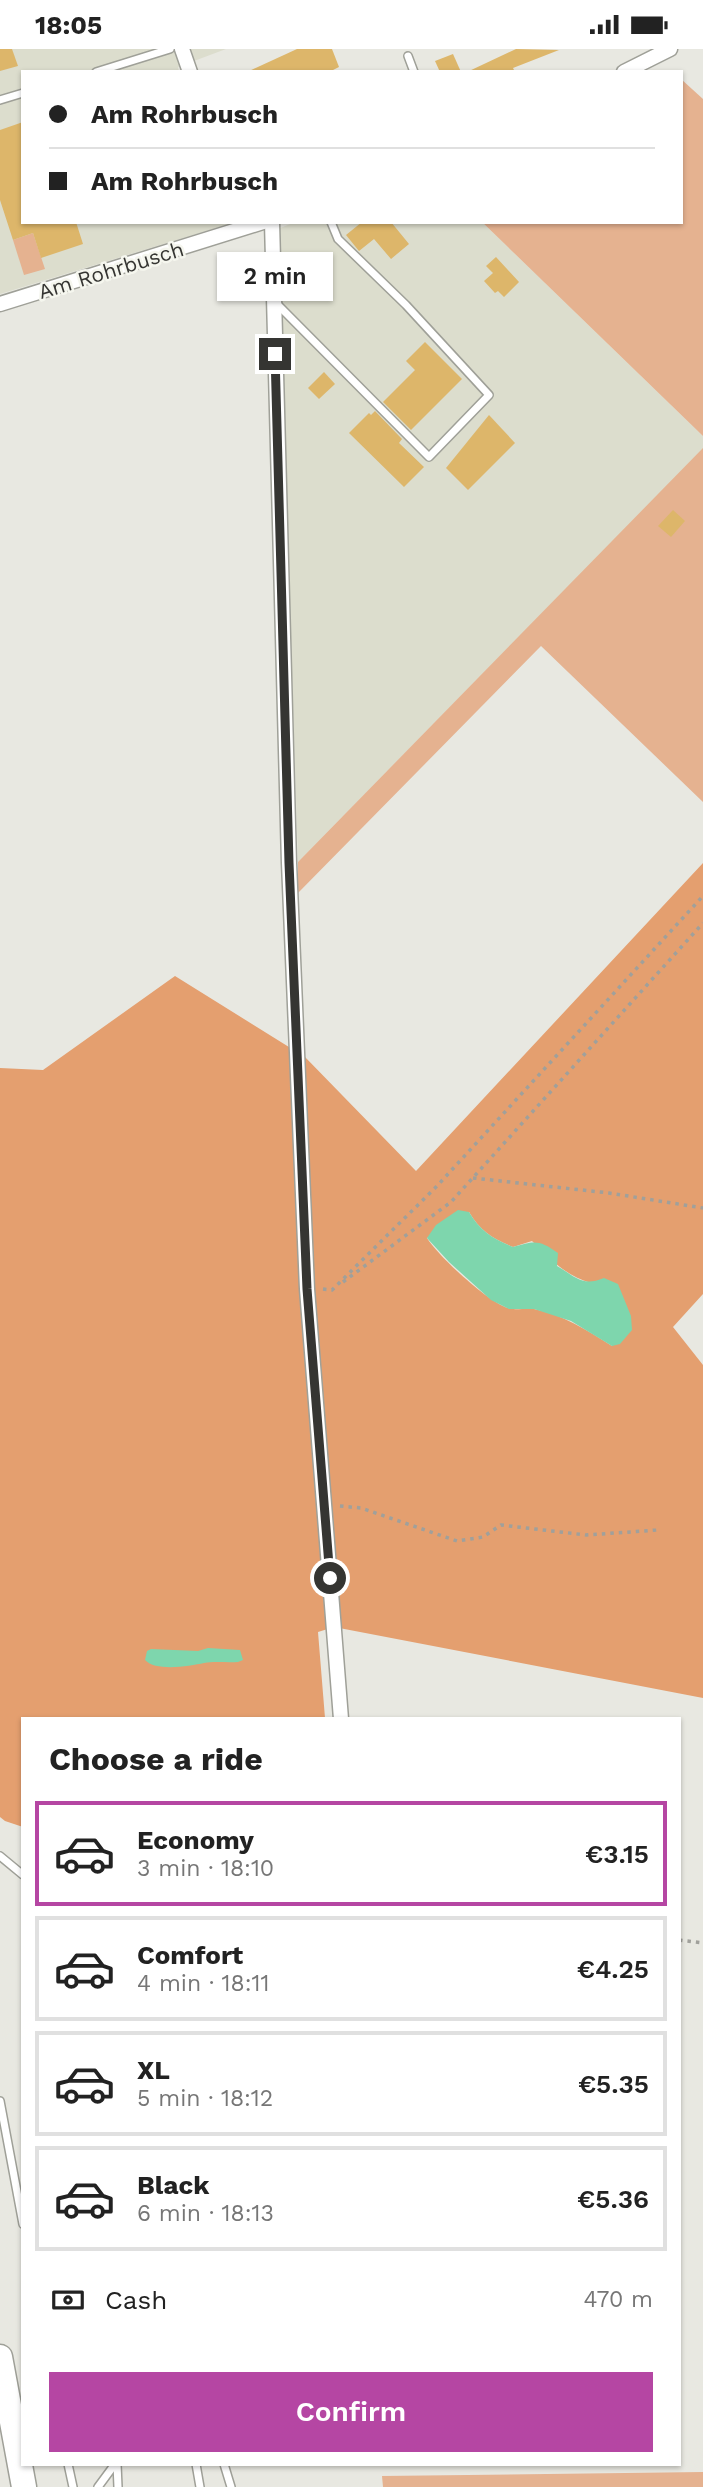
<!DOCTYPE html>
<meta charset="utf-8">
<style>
:root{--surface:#fff;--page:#f2f2f2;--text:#222;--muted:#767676;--line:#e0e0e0;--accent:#b546a3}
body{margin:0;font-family:"Work Sans",sans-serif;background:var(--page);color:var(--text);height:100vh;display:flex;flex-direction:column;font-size:26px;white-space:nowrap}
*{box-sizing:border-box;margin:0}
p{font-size:23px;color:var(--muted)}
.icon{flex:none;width:38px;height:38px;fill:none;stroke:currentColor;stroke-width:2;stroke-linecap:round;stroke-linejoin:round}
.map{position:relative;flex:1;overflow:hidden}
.details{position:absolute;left:21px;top:1668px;width:660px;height:749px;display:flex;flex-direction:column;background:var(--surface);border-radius:0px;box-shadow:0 2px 5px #0004}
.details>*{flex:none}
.banner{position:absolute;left:21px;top:21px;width:662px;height:154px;border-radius:0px;box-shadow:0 2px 5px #0004;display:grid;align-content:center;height:154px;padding:0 28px;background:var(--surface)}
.end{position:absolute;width:32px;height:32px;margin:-16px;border:9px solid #353532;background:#fff;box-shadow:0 0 0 4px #fff}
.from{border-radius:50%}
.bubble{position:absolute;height:49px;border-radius:0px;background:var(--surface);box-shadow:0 2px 5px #0004;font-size:23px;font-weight:600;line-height:49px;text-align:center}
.banner b{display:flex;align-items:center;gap:24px;height:66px;font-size:26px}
.banner b+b{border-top:2px solid var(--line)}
.banner i{width:18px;height:18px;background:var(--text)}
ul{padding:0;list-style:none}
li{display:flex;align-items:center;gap:21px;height:105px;margin:0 14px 10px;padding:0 14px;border:4px solid var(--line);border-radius:0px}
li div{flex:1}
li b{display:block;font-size:26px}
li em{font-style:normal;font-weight:600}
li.active{border-color:var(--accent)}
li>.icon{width:63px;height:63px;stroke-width:1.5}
h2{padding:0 28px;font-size:32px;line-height:84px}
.pay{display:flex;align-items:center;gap:18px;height:77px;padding:0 28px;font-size:26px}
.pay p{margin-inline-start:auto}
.cta{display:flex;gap:14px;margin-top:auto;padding:14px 28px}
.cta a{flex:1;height:80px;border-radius:0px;background:var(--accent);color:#fff;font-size:28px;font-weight:600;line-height:80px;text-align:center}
.status{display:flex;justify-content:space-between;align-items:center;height:49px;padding:0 35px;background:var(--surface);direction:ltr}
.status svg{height:19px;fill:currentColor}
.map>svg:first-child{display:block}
.built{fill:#dcddcd}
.green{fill:#e5b290}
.forest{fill:#e49f6f;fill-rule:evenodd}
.water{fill:#7ed6ad}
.building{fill:#ddb66a}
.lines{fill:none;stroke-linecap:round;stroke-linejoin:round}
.lane-casing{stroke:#9fa098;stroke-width:10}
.street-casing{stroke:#9fa098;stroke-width:17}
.highway-casing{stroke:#9fa098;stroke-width:27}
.path{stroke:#a0a09b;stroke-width:3.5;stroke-dasharray:3.5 5;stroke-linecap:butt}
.lane{stroke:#fff;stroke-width:7}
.street{stroke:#fff;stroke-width:14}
.highway{stroke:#fff;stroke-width:24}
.route{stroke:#353532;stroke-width:9}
.labels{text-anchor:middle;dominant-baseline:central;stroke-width:5;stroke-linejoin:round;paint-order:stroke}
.street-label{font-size:21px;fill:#353532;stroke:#f5f6ee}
</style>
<div class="status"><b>18:05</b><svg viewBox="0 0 49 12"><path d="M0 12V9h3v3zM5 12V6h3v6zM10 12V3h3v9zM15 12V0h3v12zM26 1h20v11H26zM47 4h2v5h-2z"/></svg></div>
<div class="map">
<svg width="703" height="2438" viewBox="0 0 703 2438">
<rect width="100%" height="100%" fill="#e8e8e1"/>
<g class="built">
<path d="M 0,0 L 226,0 L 178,18 L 179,23 L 23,23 L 23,173 L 232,174 L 0,245 Z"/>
<path d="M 295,173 L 482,173 L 703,387 L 703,400 L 298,813 L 278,180 Z"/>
</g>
<g class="green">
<path d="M 681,30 L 703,50 L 703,387 L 482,173 L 681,173 Z"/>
<path d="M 33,184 L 45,220 L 24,226 L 13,191 Z"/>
<path d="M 703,399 L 703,753 L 541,597 L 298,844 L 298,813 Z"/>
<path d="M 703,2423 L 703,2438 L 383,2438 L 382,2427 Z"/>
</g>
<path class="forest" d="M 703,814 L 703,1245 L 673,1278 L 703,1316 L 703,1649 L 334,1578 L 318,1583 L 325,1669 L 23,1670 L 23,1778 L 5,1772 L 0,1768 L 0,1019 L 43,1021 L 175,927 L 305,1008 L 416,1122 ZM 469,1163 C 480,1182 493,1190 513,1198 L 532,1192 C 550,1210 566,1227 591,1234 L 612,1297 C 588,1282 562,1265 534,1260 C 526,1258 516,1262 508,1259 C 488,1253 438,1207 427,1189 Z"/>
<g class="water">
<path d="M 458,1161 L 469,1163 C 480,1182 493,1190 513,1198 C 534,1192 539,1190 558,1204 L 557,1217 C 576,1228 582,1238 604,1229 L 618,1235 L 631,1267 L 632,1281 L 620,1295 L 612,1297 L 571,1272 L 534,1260 L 509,1260 L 491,1251 L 449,1213 L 427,1189 L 436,1176 Z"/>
<path d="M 208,1599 L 240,1601 L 243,1611 L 238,1613 C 227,1614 215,1612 204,1614 C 190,1617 156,1623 145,1611 L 147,1602 L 151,1600 L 198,1602 Z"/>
</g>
<g class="building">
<path d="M 0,0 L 12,0 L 18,17 L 0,22 Z"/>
<path d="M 297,0 L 332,0 L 339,18 L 329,23 L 247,23 Z"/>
<path d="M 516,0 L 559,1 L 513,19 L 515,23 L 467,23 Z"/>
<path d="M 453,5 L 461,23 L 440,23 L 435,12 Z"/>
<path d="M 23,73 L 23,173 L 76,173 L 83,195 L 41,209 L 33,184 L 13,191 L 0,151 L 0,81 Z"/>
<path d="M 362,173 L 391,173 L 409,195 L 391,210 L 374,190 L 359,202 L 346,186 Z"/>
<path d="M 496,208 L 519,233 L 504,248 L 498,242 L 495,244 L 484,232 L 493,224 L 486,217 Z"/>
<path d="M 425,293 L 462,330 L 411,381 L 383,353 L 415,321 L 406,312 Z"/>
<path d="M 324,323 L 335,335 L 319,350 L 308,339 Z"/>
<path d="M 375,362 L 402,390 L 399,394 L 424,418 L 404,438 L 349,384 L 369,364 L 371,366 Z"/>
<path d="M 489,366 L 515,394 L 468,441 L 446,419 Z"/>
<path d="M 673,461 L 685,472 L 671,488 L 658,477 Z"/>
</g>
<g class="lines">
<g class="lane-casing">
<g id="lane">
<path d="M 408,7 L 414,23"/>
<path d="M 96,23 L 170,0"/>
<path d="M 0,51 L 23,44"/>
<path d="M 277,255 L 429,408 L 489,346 L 406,256 L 338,190 L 331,173"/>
<path d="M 0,1807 L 23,1826"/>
<path d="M 0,2052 L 23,2175"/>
<path d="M 68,2415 L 73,2438"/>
<path d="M 117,2415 L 118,2438"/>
<path d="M 196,2415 L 200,2438"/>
<path d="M 224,2415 L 231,2438"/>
<path d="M 98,2438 L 115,2415"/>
</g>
</g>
<g class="street-casing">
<g id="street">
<path d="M 182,0 L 190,23"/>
<path d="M 624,23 L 670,0"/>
<path d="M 272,173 L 289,814 L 307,1240 L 341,1670"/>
<path d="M 0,255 L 263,173"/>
</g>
</g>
<g class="highway-casing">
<path id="highway" d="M 0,2308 L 24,2438"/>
</g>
<g class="path">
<path d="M 473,1129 L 609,1144 L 703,1159"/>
<path d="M 343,1233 L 451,1153 L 703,874"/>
<path d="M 323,1240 L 332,1241 L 437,1137 L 703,847"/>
<path d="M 340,1457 L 361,1459 L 457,1492 L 483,1488 L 501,1476 L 586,1486 L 658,1481"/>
<path d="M 679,1891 L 703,1894"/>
</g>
<use href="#lane" class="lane"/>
<use href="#street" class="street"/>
<use href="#highway" class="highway"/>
</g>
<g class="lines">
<path class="route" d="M 275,305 L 289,814 L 307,1240 L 330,1529"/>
</g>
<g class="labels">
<g class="street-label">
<text transform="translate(111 221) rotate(-17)">Am Rohrbusch</text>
</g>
</g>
</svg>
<i class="end from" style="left:330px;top:1529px"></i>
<i class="end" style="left:275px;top:305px"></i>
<div class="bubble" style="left:217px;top:203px;width:116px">2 min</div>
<div class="banner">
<b><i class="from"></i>Am Rohrbusch</b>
<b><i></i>Am Rohrbusch</b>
</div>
<section class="details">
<h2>Choose a ride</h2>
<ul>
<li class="active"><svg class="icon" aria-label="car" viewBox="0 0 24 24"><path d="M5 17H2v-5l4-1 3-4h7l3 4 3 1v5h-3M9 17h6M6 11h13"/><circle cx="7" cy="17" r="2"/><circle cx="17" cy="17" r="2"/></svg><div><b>Economy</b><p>3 min · 18:10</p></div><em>€3.15</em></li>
<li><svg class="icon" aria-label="car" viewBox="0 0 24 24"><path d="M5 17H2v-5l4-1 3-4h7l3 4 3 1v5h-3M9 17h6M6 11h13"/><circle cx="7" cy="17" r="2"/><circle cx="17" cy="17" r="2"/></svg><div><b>Comfort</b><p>4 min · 18:11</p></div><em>€4.25</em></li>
<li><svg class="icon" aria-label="car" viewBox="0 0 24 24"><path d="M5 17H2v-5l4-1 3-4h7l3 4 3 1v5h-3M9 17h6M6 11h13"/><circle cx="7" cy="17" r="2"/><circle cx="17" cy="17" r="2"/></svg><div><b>XL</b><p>5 min · 18:12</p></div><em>€5.35</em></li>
<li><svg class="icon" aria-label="car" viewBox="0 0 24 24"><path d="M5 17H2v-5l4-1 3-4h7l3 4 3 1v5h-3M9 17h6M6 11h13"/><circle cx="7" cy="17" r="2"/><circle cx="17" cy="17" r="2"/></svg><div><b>Black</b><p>6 min · 18:13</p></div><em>€5.36</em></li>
</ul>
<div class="pay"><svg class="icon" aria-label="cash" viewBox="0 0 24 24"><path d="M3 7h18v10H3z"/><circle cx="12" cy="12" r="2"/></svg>Cash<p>470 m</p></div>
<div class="cta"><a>Confirm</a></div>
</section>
</div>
